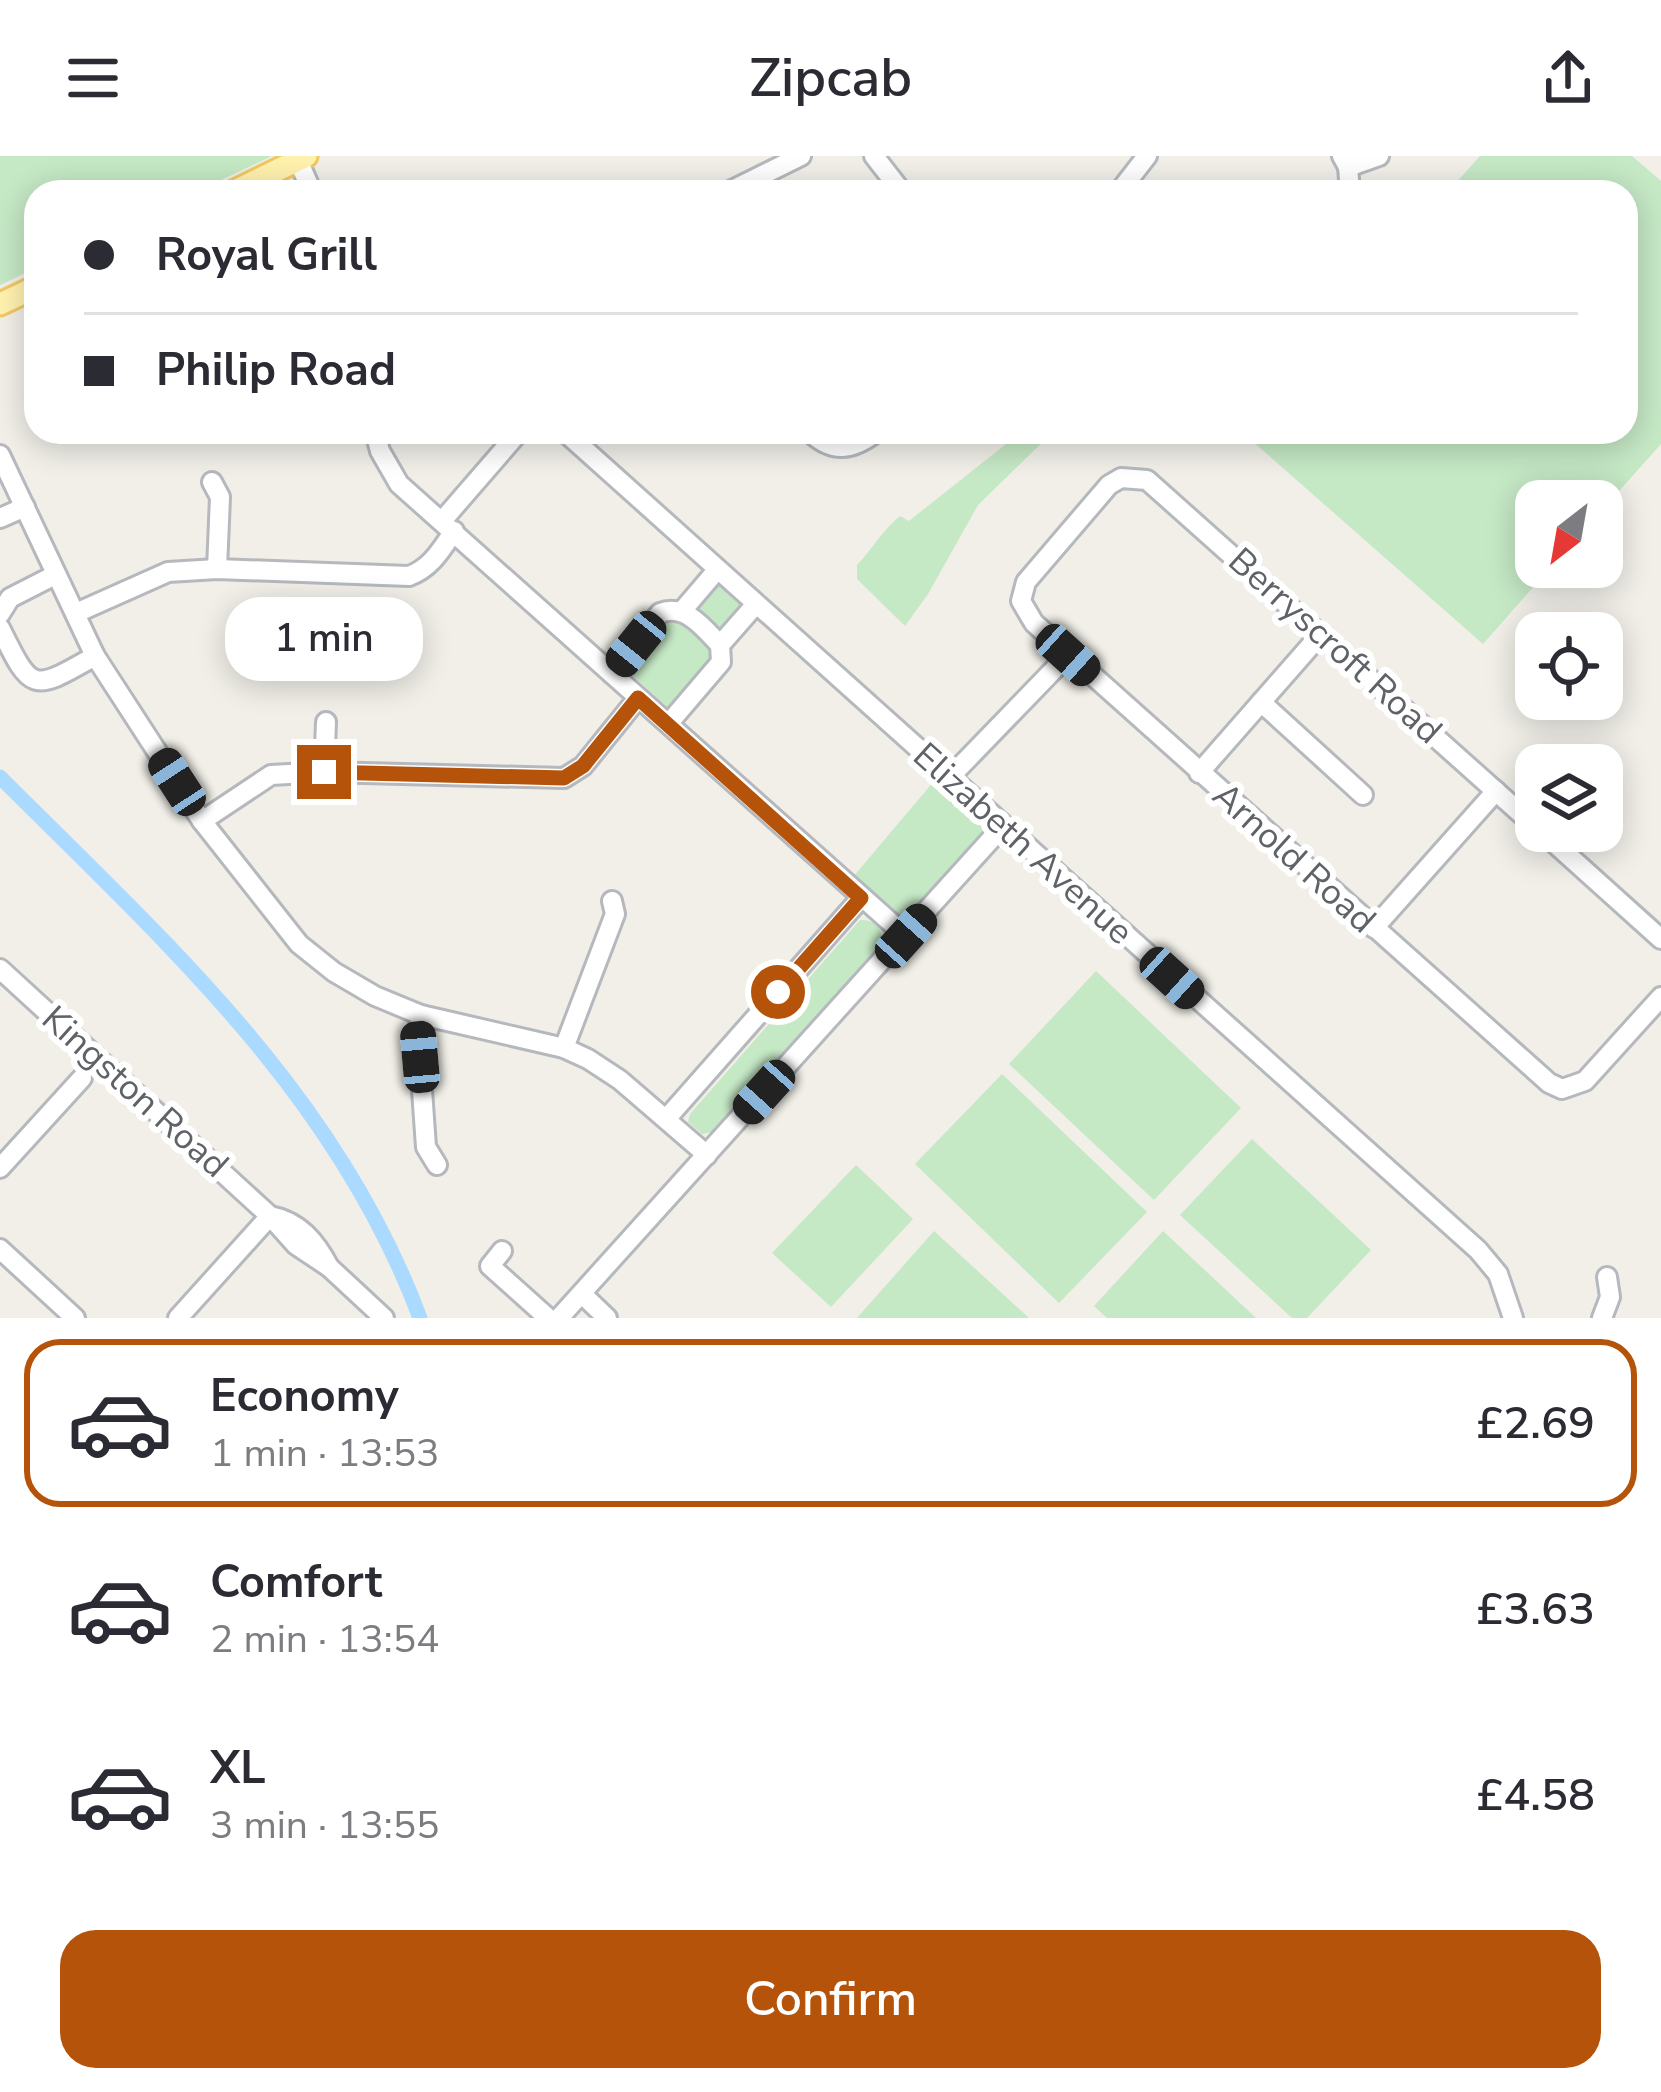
<!DOCTYPE html>
<meta charset="utf-8">
<style>
:root{--surface:#fff;--page:#f2f2f3;--text:#2b2b33;--muted:#7c7c81;--line:#e1e1e2;--accent:#b45309}
body{margin:0;font-family:"Nunito Sans",sans-serif;background:var(--page);color:var(--text);height:100vh;display:flex;flex-direction:column;font-size:45px;white-space:nowrap}
*{box-sizing:border-box;margin:0}
p{font-size:39px;color:var(--muted)}
.icon{flex:none;width:66px;height:66px;fill:none;stroke:currentColor;stroke-width:2;stroke-linecap:round;stroke-linejoin:round}
.map{position:relative;height:1162px;overflow:hidden}
.details{display:flex;flex-direction:column;background:var(--surface);flex:1}
.details>*{flex:none}
.guide{position:absolute;left:24px;top:24px;width:1614px;height:264px;border-radius:36px;box-shadow:0 6px 30px #0003;display:grid;align-content:center;height:264px;padding:0 60px;background:var(--surface)}
.needle{width:78px;rotate:211deg}
.fabs{position:absolute;left:1515px;top:324px;display:grid;gap:24px}
.fabs a{display:grid;place-items:center;width:108px;height:108px;border-radius:24px;background:var(--surface);box-shadow:0 6px 30px #0003;font-size:60px}
.end{position:absolute;width:54px;height:54px;margin:-27px;border:15px solid #b45309;background:#fff;box-shadow:0 0 0 6px #fff}
.from{border-radius:50%}
.bubble{position:absolute;height:84px;border-radius:36px;background:var(--surface);box-shadow:0 6px 30px #0003;font-size:39px;font-weight:600;line-height:84px;text-align:center}
.car{position:absolute;width:36px;height:72px;margin:-36px -18px;border-radius:15px;box-shadow:0 0 9px 3px #0007;background:linear-gradient(#222 24%,#8ab4d8 0 40%,#222 0 76%,#8ab4d8 0 86%,#222 0)}
.guide b{display:flex;align-items:center;gap:42px;height:114px;font-size:45px}
.guide b+b{border-top:3px solid var(--line)}
.guide i{width:30px;height:30px;background:var(--text)}
ul{padding:21px 0 0;list-style:none}
li{display:flex;align-items:center;gap:36px;height:168px;margin:0 24px 18px;padding:0 36px;border:6px solid transparent;border-radius:36px}
li div{flex:1}
li b{display:block;font-size:45px}
li em{font-style:normal;font-weight:600}
li.selected{border-color:var(--accent)}
li>.icon{width:108px;height:108px;stroke-width:1.5}
.primary-button{display:flex;gap:24px;margin-top:auto;padding:24px 60px}
.primary-button a{flex:1;height:138px;border-radius:36px;background:var(--accent);color:#fff;font-size:48px;font-weight:600;line-height:138px;text-align:center}
header{display:flex;justify-content:space-between;align-items:center;height:156px;padding:0 60px;background:var(--surface);font-size:54px;font-weight:600}
.map>svg:first-child{display:block}
.green{fill:#c5e8c5}
.lines{fill:none;stroke-linecap:round;stroke-linejoin:round}
.canal{stroke:#aadaff;stroke-width:15}
.minor-casing{stroke:#b5b8bc;stroke-width:24}
.major-casing{stroke:#f2c960;stroke-width:27}
.minor{stroke:#fff;stroke-width:18}
.major{stroke:#fff2af;stroke-width:21}
.route{stroke:#b45309;stroke-width:15}
.labels{text-anchor:middle;dominant-baseline:central;stroke-width:12;stroke-linejoin:round;paint-order:stroke}
.street-label{font-size:36px;fill:#5f6368;stroke:#fff}
</style>
<header><svg class="icon" aria-label="menu" viewBox="0 0 24 24"><path d="M4 6h16M4 12h16M4 18h16"/></svg>Zipcab<svg class="icon" aria-label="share" viewBox="0 0 24 24"><path d="M12 15V3M7 8l5-5 5 5M5 13v7h14v-7"/></svg></header>
<div class="map">
<svg width="1661" height="1162" viewBox="0 0 1661 1162">
<rect width="100%" height="100%" fill="#f1efe8"/>
<g class="green">
<path d="M 0,0 L 272,0 L 196,36 L 36,36 L 36,112 L 0,129 Z"/>
<path d="M 1480,0 L 1632,0 L 1661,25 L 1661,288 L 1602,354 L 1602,345 L 1536,345 L 1536,411 L 1551,411 L 1483,488 L 1242,276 L 1626,276 L 1626,36 L 1448,36 Z"/>
<path d="M 1021,276 L 1053,276 L 978,349 L 928,438 L 905,470 L 857,423 L 857,409 C 873,392 882,375 900,360 L 909,365 Z"/>
<path d="M 719,427 L 743,448 L 719,477 L 696,457 L 696,451 Z"/>
<path d="M 679,462 L 715,494 L 716,499 L 672,555 L 630,517 L 629,508 L 667,463 Z"/>
<path d="M 935,624 L 979,663 L 983,678 L 912,758 L 901,759 L 853,721 Z"/>
<path d="M 860,764 C 882,764 886,780 878,798 L 718,975 L 702,978 L 688,966 L 690,958 Z"/>
<path d="M 1096,815 L 1241,952 L 1154,1044 L 1009,908 Z"/>
<path d="M 1002,918 L 1147,1056 L 1059,1147 L 915,1008 Z"/>
<path d="M 1252,983 L 1371,1094 L 1307,1162 L 1292,1162 L 1180,1059 Z"/>
<path d="M 856,1009 L 913,1063 L 831,1151 L 772,1097 Z"/>
<path d="M 934,1075 L 1029,1162 L 857,1162 Z"/>
<path d="M 1163,1075 L 1256,1162 L 1107,1162 L 1094,1150 Z"/>
</g>
<g class="lines">
<path class="canal" d="M 0,621 C 166,787 336,937 420,1162"/>
<g class="minor-casing">
<g id="minor">
<path d="M 874,0 L 902,36"/>
<path d="M 1342,0 L 1348,11 L 1350,36"/>
<path d="M 298,4 L 312,36"/>
<path d="M 1348,11 L 1379,0"/>
<path d="M 728,36 L 801,0"/>
<path d="M 1119,36 L 1147,0"/>
<path d="M 375,276 L 380,295 L 399,328 L 906,780"/>
<path d="M 565,276 L 1478,1094 L 1498,1118 L 1513,1162"/>
<path d="M 810,276 C 832,297 852,295 876,276"/>
<path d="M 0,299 L 95,500 L 202,665 L 299,788 L 334,816 L 375,840 L 421,859 L 564,892 L 588,903 L 620,924 L 707,999"/>
<path d="M 212,326 L 220,341 L 217,413"/>
<path d="M 0,362 L 25,351"/>
<path d="M 442,365 L 519,276"/>
<path d="M 682,455 L 717,414"/>
<path d="M 76,457 L 168,416 L 217,413 L 409,420 C 431,412 441,394 454,375"/>
<path d="M 0,458 L 10,442 L 55,419"/>
<path d="M 0,472 C 32,537 32,536 95,500"/>
<path d="M 720,489 L 756,448"/>
<path d="M 612,518 L 660,457 C 685,447 704,472 720,489 L 721,506 L 669,567"/>
<path d="M 1261,546 L 1363,639"/>
<path d="M 324,616 L 326,566"/>
<path d="M 1199,617 L 1320,479"/>
<path d="M 949,622 L 1068,499"/>
<path d="M 202,665 L 271,619 L 324,616 L 564,622 L 583,610 L 638,542"/>
<path d="M 1536,671 L 1147,324 L 1121,322 L 1109,329 L 1026,426 L 1021,445 L 1034,467 L 1549,927 L 1562,933 L 1585,925 L 1661,841"/>
<path d="M 1541,675 L 1661,783"/>
<path d="M 1374,772 L 1496,635"/>
<path d="M 0,813 L 270,1060 L 296,1089 L 329,1111 L 384,1162"/>
<path d="M 421,859 L 418,877 L 426,991 L 437,1009"/>
<path d="M 564,892 L 615,758 L 612,745"/>
<path d="M 667,962 L 861,742"/>
<path d="M 0,1012 L 82,922"/>
<path d="M 270,1060 C 299,1065 316,1086 329,1111"/>
<path d="M 0,1093 L 75,1162"/>
<path d="M 502,1095 L 490,1110 L 548,1162"/>
<path d="M 582,1138 L 607,1162"/>
<path d="M 178,1162 L 270,1060"/>
<path d="M 559,1162 L 1002,671"/>
<path d="M 1602,1162 L 1610,1141 L 1607,1121"/>
</g>
</g>
<g class="major-casing">
<g id="major">
<path d="M 233,36 L 306,0"/>
<path d="M 0,148 L 36,131"/>
</g>
</g>
<use href="#minor" class="minor"/>
<use href="#major" class="major"/>
</g>
<g class="lines">
<path class="route" d="M 324,616 L 564,622 L 583,610 L 638,542 L 861,742 L 778,836"/>
</g>
<g class="labels">
<g class="street-label">
<text transform="translate(1335 490) rotate(42)">Berryscroft Road</text>
<text transform="translate(1023 688) rotate(42)">Elizabeth Avenue</text>
<text transform="translate(1294 702) rotate(42)">Arnold Road</text>
<text transform="translate(135 936) rotate(42)">Kingston Road</text>
</g>
</g>
</svg>
<div class="fabs">
<a><svg class="needle" viewBox="-14 -14 28 28"><path d="M0-13l5 13h-10z" fill="#e53935"/><path d="M0 13l5-13h-10z" fill="#7c7c81"/></svg></a>
<a><svg class="icon" aria-label="locate" viewBox="0 0 24 24"><circle cx="12" cy="12" r="6"/><path d="M12 2v4M12 18v4M2 12h4M18 12h4"/></svg></a>
<a><svg class="icon" aria-label="layers" viewBox="0 0 24 24"><path d="M12 4l9 5-9 5-9-5zM3 14l9 5 9-5"/></svg></a>
</div>
<i class="end from" style="left:778px;top:836px"></i>
<i class="end" style="left:324px;top:616px"></i>
<div class="bubble" style="left:225px;top:441px;width:198px">1 min</div>
<i class="car" style="left:636px;top:488px;rotate:219deg"></i>
<i class="car" style="left:1068px;top:499px;rotate:132deg"></i>
<i class="car" style="left:177px;top:626px;rotate:327deg"></i>
<i class="car" style="left:906px;top:780px;rotate:42deg"></i>
<i class="car" style="left:1172px;top:822px;rotate:132deg"></i>
<i class="car" style="left:420px;top:901px;rotate:355deg"></i>
<i class="car" style="left:764px;top:936px;rotate:222deg"></i>
<div class="guide">
<b><i class="from"></i>Royal Grill</b>
<b><i></i>Philip Road</b>
</div>
</div>
<section class="details">
<ul>
<li class="selected"><svg class="icon" aria-label="car" viewBox="0 0 24 24"><path d="M5 17H2v-5l4-1 3-4h7l3 4 3 1v5h-3M9 17h6M6 11h13"/><circle cx="7" cy="17" r="2"/><circle cx="17" cy="17" r="2"/></svg><div><b>Economy</b><p>1 min · 13:53</p></div><em>£2.69</em></li>
<li><svg class="icon" aria-label="car" viewBox="0 0 24 24"><path d="M5 17H2v-5l4-1 3-4h7l3 4 3 1v5h-3M9 17h6M6 11h13"/><circle cx="7" cy="17" r="2"/><circle cx="17" cy="17" r="2"/></svg><div><b>Comfort</b><p>2 min · 13:54</p></div><em>£3.63</em></li>
<li><svg class="icon" aria-label="car" viewBox="0 0 24 24"><path d="M5 17H2v-5l4-1 3-4h7l3 4 3 1v5h-3M9 17h6M6 11h13"/><circle cx="7" cy="17" r="2"/><circle cx="17" cy="17" r="2"/></svg><div><b>XL</b><p>3 min · 13:55</p></div><em>£4.58</em></li>
</ul>
<div class="primary-button"><a>Confirm</a></div>
</section>
